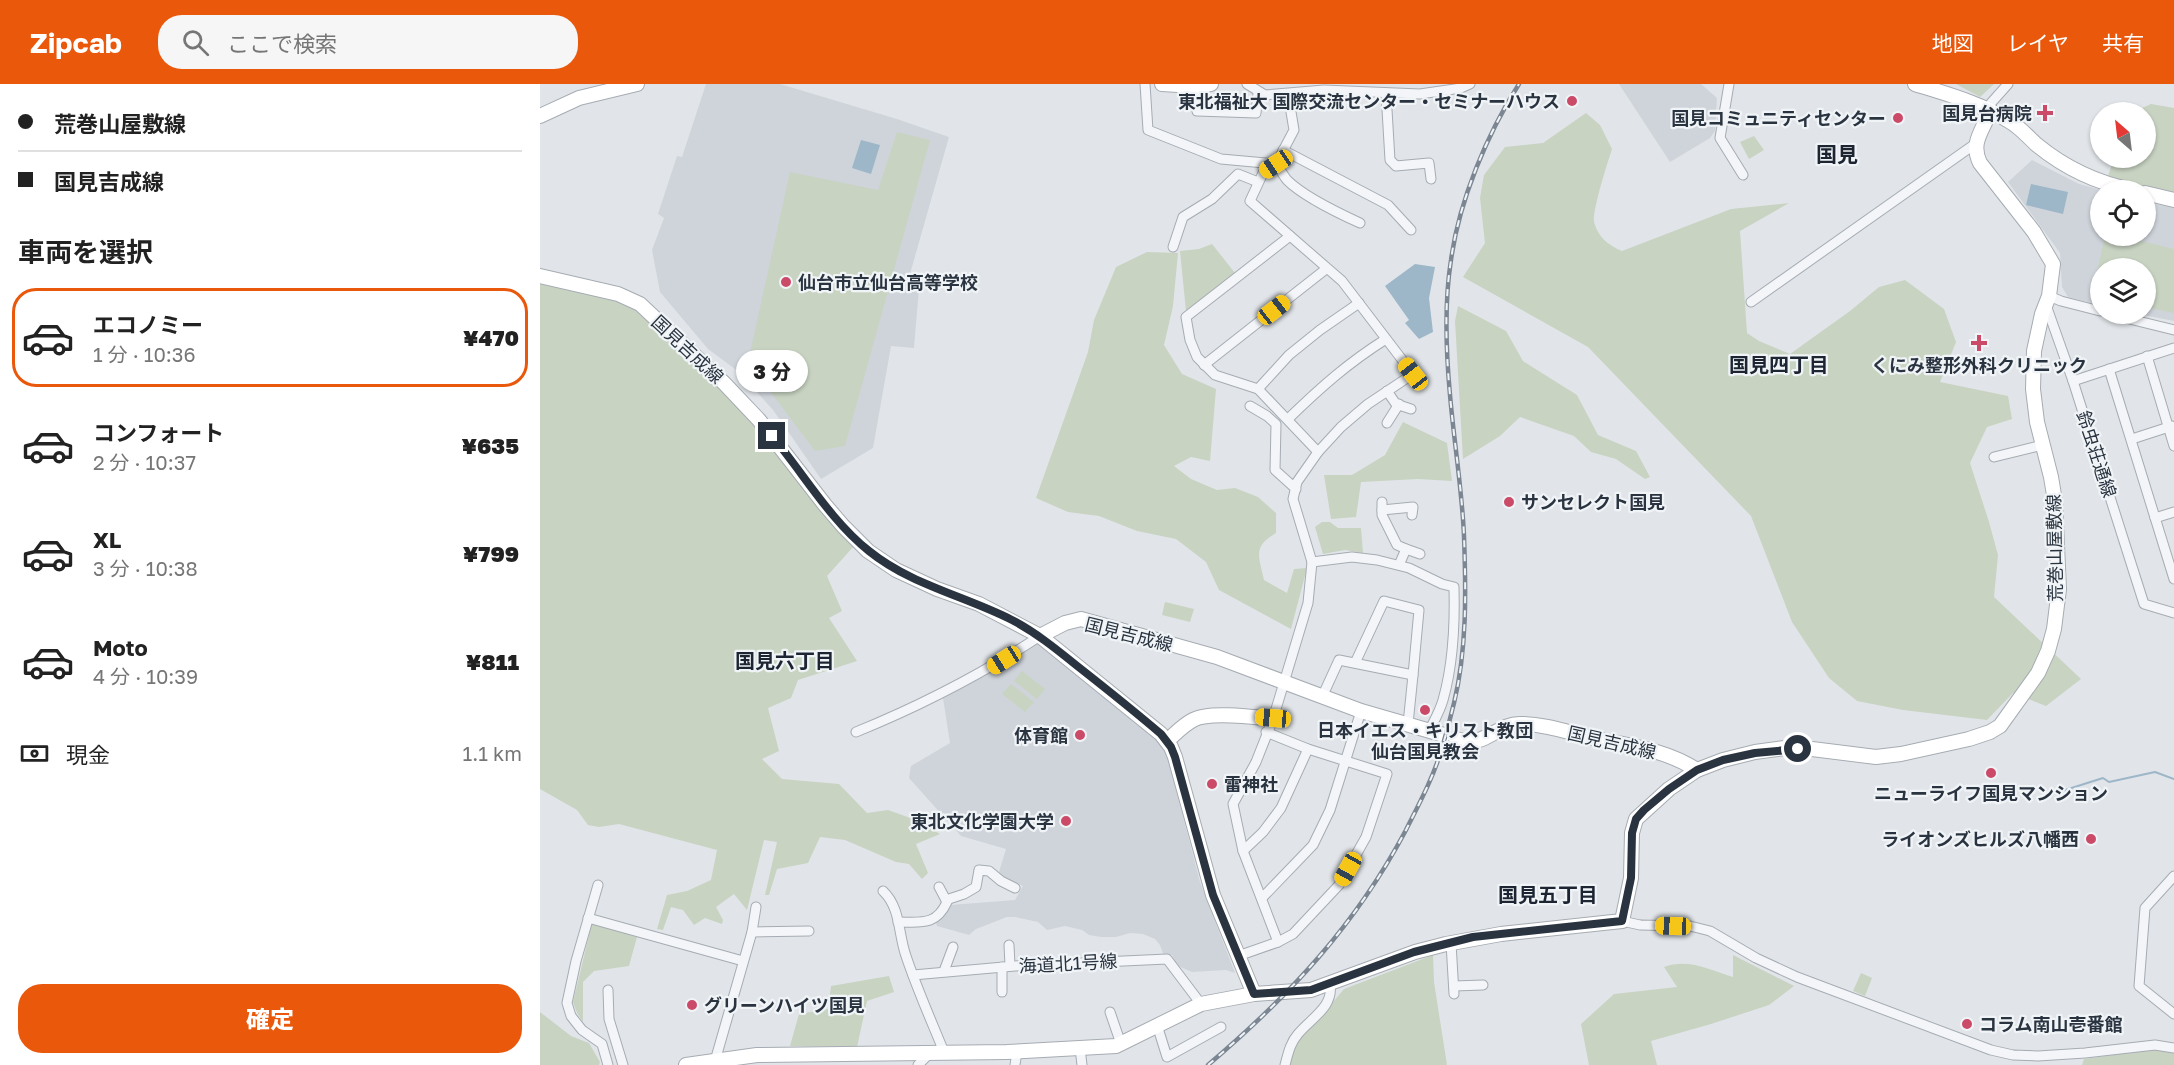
<!DOCTYPE html>
<html lang="ja">
<meta charset="utf-8">
<style>
:root{--surface:#fff;--page:#f6f6f6;--text:#222;--muted:#767676;--line:#e0e0e0;--accent:#ea580c}
body{margin:0;font-family:"Golos Text","Noto Sans JP",sans-serif;background:var(--page);color:var(--text);height:100vh;display:flex;flex-direction:column;font-size:22px;white-space:nowrap}
*{box-sizing:border-box;margin:0}
p{font-size:20px;color:var(--muted)}
.icon{flex:none;width:33px;height:33px;fill:none;stroke:currentColor;stroke-width:2;stroke-linecap:round;stroke-linejoin:round}
.map{position:relative;flex:1;overflow:hidden}
.panel{display:flex;flex-direction:column;background:var(--surface);width:540px}
.panel>*{flex:none}
.hud{display:grid;align-content:center;height:132px;padding:0 18px;background:var(--surface)}
.needle{width:39px;rotate:332deg}
.controls{position:absolute;left:1550px;top:18px;display:grid;gap:12px}
.controls a{display:grid;place-items:center;width:66px;height:66px;border-radius:50%;background:var(--surface);box-shadow:0 2px 4px #0004;font-size:30px}
.end{position:absolute;width:27px;height:27px;margin:-14px;border:8px solid #2a3440;background:#fff;box-shadow:0 0 0 3px #fff}
.from{border-radius:50%}
.bubble{position:absolute;height:42px;border-radius:21px;background:var(--surface);box-shadow:0 2px 4px #0004;font-size:20px;font-weight:800;line-height:42px;text-align:center}
.car{position:absolute;width:18px;height:36px;margin:-18px -9px;border-radius:8px;box-shadow:0 0 4px 2px #0007;background:linear-gradient(#f5c518 24%,#345 0 40%,#f5c518 0 76%,#345 0 86%,#f5c518 0)}
.hud b{display:flex;align-items:center;gap:21px;height:57px;font-size:22px}
.hud b+b{border-top:2px solid var(--line)}
.hud i{width:15px;height:15px;background:var(--text)}
ul{padding:0;list-style:none}
li{display:flex;align-items:center;gap:18px;height:99px;margin:0 12px 9px;padding:0 6px;border:3px solid transparent;border-radius:24px}
li div{flex:1}
li b{display:block;font-size:22px}
li em{font-style:normal;font-weight:800}
li.active{border-color:var(--accent)}
li>.icon{width:54px;height:54px;stroke-width:1.5}
h2{padding:0 18px;font-size:27px;line-height:72px}
.pay{display:flex;align-items:center;gap:15px;height:66px;padding:0 18px;font-size:22px}
.pay p{margin-inline-start:auto}
.cta{display:flex;gap:12px;margin-top:auto;padding:12px 18px}
.cta a{flex:1;height:69px;border-radius:24px;background:var(--accent);color:#fff;font-size:24px;font-weight:800;line-height:69px;text-align:center}
header{display:flex;align-items:center;gap:36px;box-sizing:border-box;height:84px;padding:0 30px;background:var(--accent);color:#fff}
header strong{font-size:28px}
nav{display:flex;gap:33px;margin-inline-start:auto;font-size:21px}
.search{width:420px;height:54px;background:var(--page);display:flex;align-items:center;gap:15px;box-sizing:border-box;padding:0 21px;border-radius:24px;color:var(--muted);font-size:22px}
main{display:flex;flex:1;min-height:0}
.map>svg:first-child{display:block}
.built{fill:#cfd4db}
.green{fill:#c8d3c2}
.water{fill:#9db6c8}
.lines{fill:none;stroke-linecap:round;stroke-linejoin:round}
.stream{stroke:#9db6c8;stroke-width:2}
.street-casing{stroke:#a6acb3;stroke-width:11}
.secondary-casing{stroke:#a6acb3;stroke-width:16}
.street{stroke:#f3f5f8;stroke-width:9}
.secondary{stroke:#fff;stroke-width:14}
.rail-casing{stroke:#7b8692;stroke-width:4.5}
.rail{stroke:#f0f4f7;stroke-width:2;stroke-dasharray:7;stroke-linecap:butt}
.route{stroke:#2a3440;stroke-width:8}
.poi-dot{fill:#ca4a68;stroke:#f0f4f7;stroke-width:2}
.labels{text-anchor:middle;dominant-baseline:central;stroke-width:4.5;stroke-linejoin:round;paint-order:stroke}
.poi-label{font-size:18px;font-weight:bold;fill:#2a3440;stroke:#f0f4f7;text-anchor:end}
.street-label{font-size:18px;fill:#2a3440;stroke:#f0f4f7}
.neighbourhood-label{font-size:20px;font-weight:bold;fill:#1c2531;stroke:#f0f4f7}
.quarter-label{font-size:21px;font-weight:bold;fill:#1c2531;stroke:#f0f4f7}
</style>
<header>
<strong>Zipcab</strong>
<div class="search"><svg class="icon" aria-label="search" viewBox="0 0 24 24"><circle cx="10" cy="10" r="6"/><path d="M15 15l6 6"/></svg>ここで検索</div>
<nav><a>地図</a><a>レイヤ</a><a>共有</a></nav>
</header>
<main>
<section class="panel">
<div class="hud">
<b><i class="from"></i>荒巻山屋敷線</b>
<b><i></i>国見吉成線</b>
</div>
<h2>車両を選択</h2>
<ul>
<li class="active"><svg class="icon" aria-label="car" viewBox="0 0 24 24"><path d="M5 17H2v-5l4-1 3-4h7l3 4 3 1v5h-3M9 17h6M6 11h13"/><circle cx="7" cy="17" r="2"/><circle cx="17" cy="17" r="2"/></svg><div><b>エコノミー</b><p>1 分 · 10:36</p></div><em>¥470</em></li>
<li><svg class="icon" aria-label="car" viewBox="0 0 24 24"><path d="M5 17H2v-5l4-1 3-4h7l3 4 3 1v5h-3M9 17h6M6 11h13"/><circle cx="7" cy="17" r="2"/><circle cx="17" cy="17" r="2"/></svg><div><b>コンフォート</b><p>2 分 · 10:37</p></div><em>¥635</em></li>
<li><svg class="icon" aria-label="car" viewBox="0 0 24 24"><path d="M5 17H2v-5l4-1 3-4h7l3 4 3 1v5h-3M9 17h6M6 11h13"/><circle cx="7" cy="17" r="2"/><circle cx="17" cy="17" r="2"/></svg><div><b>XL</b><p>3 分 · 10:38</p></div><em>¥799</em></li>
<li><svg class="icon" aria-label="car" viewBox="0 0 24 24"><path d="M5 17H2v-5l4-1 3-4h7l3 4 3 1v5h-3M9 17h6M6 11h13"/><circle cx="7" cy="17" r="2"/><circle cx="17" cy="17" r="2"/></svg><div><b>Moto</b><p>4 分 · 10:39</p></div><em>¥811</em></li>
</ul>
<div class="pay"><svg class="icon" aria-label="cash" viewBox="0 0 24 24"><path d="M3 7h18v10H3z"/><circle cx="12" cy="12" r="2"/></svg>現金<p>1.1 km</p></div>
<div class="cta"><a>確定</a></div>
</section>
<div class="map">
<svg width="1634" height="981" viewBox="0 0 1634 981">
<rect width="100%" height="100%" fill="#e1e5e9"/>
<g class="built">
<path d="M 166,0 L 240,0 L 357,35 L 409,53 L 370,190 L 379,205 L 374,264 L 351,262 L 333,364 L 281,395 L 233,326 L 199,288 L 168,265 L 120,208 L 112,166 L 124,134 L 118,130 L 137,72 L 142,73 Z"/>
<path d="M 1079,0 L 1161,0 L 1177,14 L 1175,47 L 1170,54 L 1130,78 Z"/>
<path d="M 1492,76 L 1539,100 L 1561,106 L 1560,152 L 1605,152 L 1605,118 L 1634,124 L 1634,237 L 1598,230 L 1605,230 L 1605,184 L 1560,184 L 1560,221 L 1528,213 L 1522,203 L 1520,169 L 1468,98 Z"/>
<path d="M 497,558 L 614,652 L 623,664 L 628,675 L 660,798 L 695,889 L 686,886 L 652,888 L 636,881 L 632,871 L 624,872 L 620,861 L 615,855 L 603,850 L 590,849 L 576,853 L 561,853 L 549,851 L 542,846 L 525,842 L 507,846 L 498,838 L 475,833 L 467,833 L 436,845 L 429,851 L 397,842 L 395,836 L 410,821 L 475,816 L 483,802 L 461,792 L 459,788 L 466,765 L 421,752 L 369,694 L 371,682 L 410,659 L 403,614 L 443,593 Z"/>
</g>
<g class="green">
<path d="M 1416,0 L 1454,0 L 1440,13 Z"/>
<path d="M 1611,20 L 1634,24 L 1634,109 L 1588,99 L 1568,92 L 1574,74 L 1605,74 L 1605,28 L 1599,28 L 1602,24 Z"/>
<path d="M 1046,29 L 1060,41 L 1072,65 C 1068,77 1052,127 1054,138 C 1058,153 1068,161 1082,167 L 1191,125 L 1249,119 L 1200,147 L 1207,249 L 1219,257 L 1250,270 L 1310,227 L 1339,203 L 1365,196 L 1404,225 L 1416,258 L 1400,298 L 1468,312 L 1472,335 L 1447,343 L 1430,379 L 1449,438 L 1458,471 L 1454,513 L 1541,595 L 1506,622 L 1473,609 L 1447,636 L 1363,626 L 1317,617 L 1289,594 L 1252,538 L 1211,432 L 1048,263 L 923,193 L 945,159 L 940,114 L 944,91 L 965,63 L 1003,59 Z"/>
<path d="M 357,48 L 390,56 L 305,362 L 275,367 L 208,278 L 250,88 L 338,106 Z"/>
<path d="M 1214,52 L 1224,66 L 1209,75 L 1200,58 Z"/>
<path d="M 1565,152 L 1582,152 L 1634,165 L 1634,229 L 1605,223 L 1605,184 L 1560,184 L 1560,213 L 1552,211 Z"/>
<path d="M 672,160 L 695,189 L 646,227 L 640,167 L 659,165 Z"/>
<path d="M 607,168 L 638,169 L 633,222 L 624,261 L 642,290 L 676,305 L 670,377 L 651,373 L 634,382 L 651,395 L 677,406 L 695,404 L 718,413 L 736,429 L 736,449 C 712,463 719,472 724,496 L 747,509 L 754,485 L 767,484 L 751,545 L 679,506 L 666,478 L 636,455 L 597,447 L 559,432 L 528,428 L 496,414 L 548,268 L 554,236 L 576,183 Z"/>
<path d="M 0,197 L 75,214 L 103,227 L 216,339 L 279,422 L 314,462 L 287,492 L 302,527 L 289,534 L 317,577 L 258,596 L 251,614 L 228,624 L 239,667 L 222,675 L 242,695 L 299,700 L 327,729 L 348,726 L 376,736 L 400,750 L 376,760 L 388,789 L 382,795 L 369,780 L 356,778 L 305,756 L 280,753 L 268,779 L 237,785 L 229,811 L 225,811 L 237,758 L 224,756 L 207,826 L 194,810 L 176,823 L 183,836 L 182,840 L 165,834 L 154,841 L 143,826 L 131,823 L 123,846 L 117,845 L 127,811 L 147,807 L 171,796 L 177,766 L 79,740 L 59,743 L 48,741 L 37,726 L 0,705 Z"/>
<path d="M 918,222 L 966,247 L 983,277 L 1037,311 L 1058,351 L 1096,367 L 1110,393 L 1105,395 L 1076,375 L 1051,368 L 1034,352 L 980,333 L 960,352 L 923,375 L 915,237 Z"/>
<path d="M 863,338 L 907,359 L 912,397 L 878,395 L 821,398 L 816,433 L 791,435 L 784,391 L 812,391 L 845,371 Z"/>
<path d="M 782,438 L 790,438 L 798,444 L 821,444 L 823,469 L 805,466 L 783,470 L 775,443 Z"/>
<path d="M 625,518 L 654,525 L 650,538 L 622,531 Z"/>
<path d="M 482,587 L 505,605 L 497,615 L 474,597 Z"/>
<path d="M 471,600 L 494,618 L 485,628 L 462,610 Z"/>
<path d="M 52,839 L 97,853 L 89,882 L 54,887 L 43,898 L 43,938 L 37,929 L 33,918 Z"/>
<path d="M 893,871 L 894,898 L 907,981 L 749,981 L 753,965 L 762,951 L 783,930 L 804,905 Z"/>
<path d="M 1193,871 L 1254,902 L 1229,921 L 1171,940 L 1111,957 L 1117,981 L 1049,981 L 1041,940 L 1074,910 L 1137,903 L 1124,883 C 1148,874 1170,886 1193,893 Z"/>
<path d="M 1321,889 L 1332,894 L 1325,912 L 1313,907 Z"/>
<path d="M 349,892 L 354,908 L 327,917 L 317,963 L 250,962 L 259,930 L 288,925 L 291,902 Z"/>
<path d="M 0,928 L 31,952 L 49,959 L 60,978 L 59,981 L 0,981 Z"/>
<path d="M 1616,965 L 1634,969 L 1634,981 L 1542,981 L 1544,975 Z"/>
</g>
<g class="water">
<path d="M 321,56 L 340,61 L 331,90 L 312,84 Z"/>
<path d="M 1491,100 L 1528,108 L 1523,130 L 1486,121 Z"/>
<path d="M 875,180 L 895,183 L 889,214 L 893,248 L 879,255 L 865,239 L 869,236 L 845,202 Z"/>
</g>
<g class="lines">
<path class="stream" d="M 1522,707 L 1563,694 L 1569,698 L 1615,688 L 1634,695"/>
<g class="street-casing">
<g id="street">
<path d="M 605,0 L 608,46 L 681,75 L 736,80 C 740,85 743,91 747,96 C 764,113 798,129 820,139"/>
<path d="M 707,0 L 725,11 L 784,6 L 880,10 L 921,4 L 930,0"/>
<path d="M 1189,0 L 1180,54 L 1203,91"/>
<path d="M 654,2 L 657,27 L 716,29 L 718,9"/>
<path d="M 846,9 L 850,76 L 856,82 L 889,79 L 891,95"/>
<path d="M 1450,27 L 1451,19 L 1468,0"/>
<path d="M 743,66 L 848,121 L 871,146"/>
<path d="M 750,152 L 646,233 L 650,256 L 657,273 L 675,291 L 718,305 L 778,368"/>
<path d="M 633,163 L 643,133 L 672,115 L 698,90 L 718,98"/>
<path d="M 1509,212 L 1521,217 L 1560,227"/>
<path d="M 1211,218 L 1435,60"/>
<path d="M 1506,221 L 1533,297 L 1604,520 L 1634,529"/>
<path d="M 1569,230 L 1634,246"/>
<path d="M 1607,272 L 1634,362"/>
<path d="M 664,281 L 786,185"/>
<path d="M 1569,285 L 1634,495"/>
<path d="M 1533,297 L 1634,264"/>
<path d="M 718,305 L 749,271 L 780,246 L 819,219"/>
<path d="M 847,307 L 856,320 L 871,325"/>
<path d="M 710,322 L 727,332 L 736,340 L 735,386 L 756,405"/>
<path d="M 748,335 C 781,303 808,279 846,255"/>
<path d="M 847,339 L 859,320"/>
<path d="M 1592,355 L 1632,342"/>
<path d="M 1454,373 L 1503,361"/>
<path d="M 842,418 L 842,431 L 857,461 L 866,465 L 859,481"/>
<path d="M 842,426 L 873,423 L 872,431"/>
<path d="M 1615,434 L 1634,428"/>
<path d="M 866,465 L 880,470"/>
<path d="M 772,478 L 812,473 L 837,476 L 869,484 L 902,500 L 914,503 C 915,540 913,581 903,616 C 900,627 894,637 889,647"/>
<path d="M 815,579 L 844,517 L 879,526 L 873,591"/>
<path d="M 782,613 L 799,576 L 873,591 L 868,640"/>
<path d="M 316,648 C 380,622 442,590 500,552"/>
<path d="M 703,767 L 723,748 L 741,724 L 768,665"/>
<path d="M 1634,792 L 1605,824 L 1599,902 L 1634,930"/>
<path d="M 58,801 L 36,877 L 27,919 L 31,932 L 42,946 L 62,960 L 68,981"/>
<path d="M 343,807 C 361,824 358,850 366,872 C 377,905 391,936 404,968"/>
<path d="M 722,814 L 773,761 L 790,726 L 821,627"/>
<path d="M 406,816 L 424,810 L 436,803 L 439,786 L 449,787 L 461,797 L 475,804"/>
<path d="M 48,834 L 203,877"/>
<path d="M 1082,837 L 1100,841 L 1150,842 L 1170,847 L 1216,874 L 1257,893 L 1451,966 L 1473,971 L 1498,972 L 1545,969 L 1615,961 L 1634,964"/>
<path d="M 358,838 C 381,838 396,842 407,818 L 399,803"/>
<path d="M 212,848 L 269,847"/>
<path d="M 738,858 L 703,767 L 693,720 L 716,678 L 733,635 L 768,519 L 772,478 L 753,415 L 757,398 L 778,368 L 801,343 L 828,320 L 873,290 L 802,197 L 710,117 L 723,89 L 736,80 L 754,46 L 748,10"/>
<path d="M 911,859 L 914,910"/>
<path d="M 469,861 L 470,882"/>
<path d="M 698,872 L 738,858 L 753,850 L 799,801 L 826,753 L 847,690 L 768,665 L 726,648"/>
<path d="M 462,883 L 462,908"/>
<path d="M 404,887 L 413,863"/>
<path d="M 373,891 L 475,882 L 627,875 L 661,920"/>
<path d="M 914,902 L 943,901"/>
<path d="M 68,906 L 69,935 L 83,981"/>
<path d="M 570,928 L 581,960"/>
<path d="M 617,941 L 627,973 L 681,943"/>
<path d="M 540,964 L 542,981"/>
<path d="M 175,977 L 212,848 L 216,823"/>
<path d="M 378,981 L 390,969"/>
<path d="M 475,981 L 477,967"/>
<path d="M 745,981 C 748,970 750,959 758,950 C 771,934 794,923 790,900"/>
</g>
</g>
<g class="secondary-casing">
<g id="secondary">
<path d="M 622,0 L 654,2 L 671,0"/>
<path d="M 1375,0 C 1407,10 1440,19 1469,37 C 1480,43 1488,53 1497,61 C 1524,83 1557,99 1592,106"/>
<path d="M 0,32 L 39,14 L 97,0"/>
<path d="M 1605,109 L 1634,116"/>
<path d="M 0,192 L 78,210 L 100,220 L 184,299 L 219,336 L 285,421 L 303,442 L 328,467 L 356,486 L 397,505 L 439,520 L 500,552 L 621,650 L 631,663 L 635,673 L 673,811 L 714,910"/>
<path d="M 500,552 L 525,539 L 541,535 L 677,573 L 821,627 L 904,651"/>
<path d="M 916,655 C 920,656 926,658 930,658 C 948,657 962,639 981,640 C 1004,640 1027,648 1048,653 C 1087,662 1123,664 1157,686"/>
<path d="M 627,657 C 635,650 643,641 653,636 C 669,627 714,633 733,635"/>
<path d="M 146,981 L 217,971 L 467,968 L 576,962 L 661,920 L 714,910 L 771,906 L 875,868 L 906,860 L 961,850 L 1082,837 L 1091,794 L 1092,749 L 1096,735 L 1129,705 L 1157,686 L 1183,676 L 1215,668 L 1245,664 L 1272,665 L 1336,673 L 1361,670 L 1429,655 L 1450,648 L 1460,642 L 1498,589 L 1508,567 L 1514,545 L 1519,505 L 1515,417 L 1511,393 L 1497,338 L 1493,305 L 1494,267 L 1502,230 L 1509,212 L 1513,180 L 1494,148 L 1440,79 C 1430,58 1443,47 1450,27"/>
</g>
</g>
<use href="#street" class="street"/>
<use href="#secondary" class="secondary"/>
<g class="rail-casing">
<path id="rail" d="M 668,981 C 750,911 815,842 866,746 C 879,720 893,694 901,667 C 906,651 910,635 914,619 C 927,566 926,507 924,452 C 922,405 914,358 910,311 C 906,268 904,220 911,176 C 919,117 947,50 979,0"/>
</g>
<use href="#rail" class="rail"/>
</g>
<g class="lines">
<path class="route" d="M 232,352 C 264,390 290,436 329,467 C 371,501 425,512 472,536 C 495,548 515,564 536,581 C 564,603 593,626 621,650 L 631,663 L 635,673 L 673,811 L 714,910 L 771,906 L 874,868 L 933,853 L 1082,837 L 1091,794 L 1092,749 L 1096,735 L 1104,726 L 1129,705 L 1157,686 L 1183,676 L 1215,669 L 1258,665"/>
</g>
<g class="poi-dot">
<circle cx="1032" cy="17" r="6"/>
<path d="M1502 20h6v6h6v6h-6v6h-6v-6h-6v-6h6z"/>
<circle cx="1358" cy="34" r="6"/>
<circle cx="246" cy="198" r="6"/>
<path d="M1436 250h6v6h6v6h-6v6h-6v-6h-6v-6h6z"/>
<circle cx="969" cy="418" r="6"/>
<circle cx="885" cy="626" r="6"/>
<circle cx="540" cy="651" r="6"/>
<circle cx="1451" cy="689" r="6"/>
<circle cx="672" cy="700" r="6"/>
<circle cx="526" cy="737" r="6"/>
<circle cx="1551" cy="755" r="6"/>
<circle cx="152" cy="921" r="6"/>
<circle cx="1427" cy="940" r="6"/>
</g>
<g class="labels">
<g class="poi-label">
<text x="1020" y="17">東北福祉大 国際交流センター・セミナーハウス</text>
<text x="1492" y="29">国見台病院</text>
<text x="1346" y="34">国見コミュニティセンター</text>
<text x="258" y="198" text-anchor="start">仙台市立仙台高等学校</text>
<text x="1439" y="281" text-anchor="middle">くにみ整形外科クリニック</text>
<text x="981" y="418" text-anchor="start">サンセレクト国見</text>
<text x="885" y="646" text-anchor="middle">日本イエス・キリスト教団<tspan x="885" dy="21">仙台国見教会</tspan></text>
<text x="528" y="651">体育館</text>
<text x="684" y="700" text-anchor="start">雷神社</text>
<text x="1451" y="709" text-anchor="middle">ニューライフ国見マンション</text>
<text x="514" y="737">東北文化学園大学</text>
<text x="1539" y="755">ライオンズヒルズ八幡西</text>
<text x="164" y="921" text-anchor="start">グリーンハイツ国見</text>
<text x="1439" y="940" text-anchor="start">コラム南山壱番館</text>
</g>
<g class="street-label">
<text transform="translate(148 265) rotate(43)">国見吉成線</text>
<text transform="translate(1557 370) rotate(72)">鈴虫荘通線</text>
<text transform="translate(1514 464) rotate(-91)">荒巻山屋敷線</text>
<text transform="translate(589 550) rotate(14)">国見吉成線</text>
<text transform="translate(1072 658) rotate(13)">国見吉成線</text>
<text transform="translate(528 879) rotate(-3)">海道北1号線</text>
</g>
<g class="neighbourhood-label">
<text x="1239" y="280">国見四丁目</text>
<text x="245" y="576">国見六丁目</text>
<text x="1008" y="810">国見五丁目</text>
</g>
<g class="quarter-label">
<text x="1297" y="70">国見</text>
</g>
</g>
</svg>
<div class="controls">
<a><svg class="needle" viewBox="-14 -14 28 28"><path d="M0-13l5 13h-10z" fill="#e53935"/><path d="M0 13l5-13h-10z" fill="#767676"/></svg></a>
<a><svg class="icon" aria-label="locate" viewBox="0 0 24 24"><circle cx="12" cy="12" r="6"/><path d="M12 2v4M12 18v4M2 12h4M18 12h4"/></svg></a>
<a><svg class="icon" aria-label="layers" viewBox="0 0 24 24"><path d="M12 4l9 5-9 5-9-5zM3 14l9 5 9-5"/></svg></a>
</div>
<i class="end from" style="left:1258px;top:665px"></i>
<i class="end" style="left:232px;top:352px"></i>
<div class="bubble" style="left:196px;top:266px;width:72px">3 分</div>
<i class="car" style="left:736px;top:80px;rotate:236deg"></i>
<i class="car" style="left:734px;top:226px;rotate:52deg"></i>
<i class="car" style="left:873px;top:290px;rotate:322deg"></i>
<i class="car" style="left:464px;top:576px;rotate:238deg"></i>
<i class="car" style="left:733px;top:634px;rotate:275deg"></i>
<i class="car" style="left:808px;top:785px;rotate:209deg"></i>
<i class="car" style="left:1133px;top:842px;rotate:272deg"></i>
</div>
</main>
